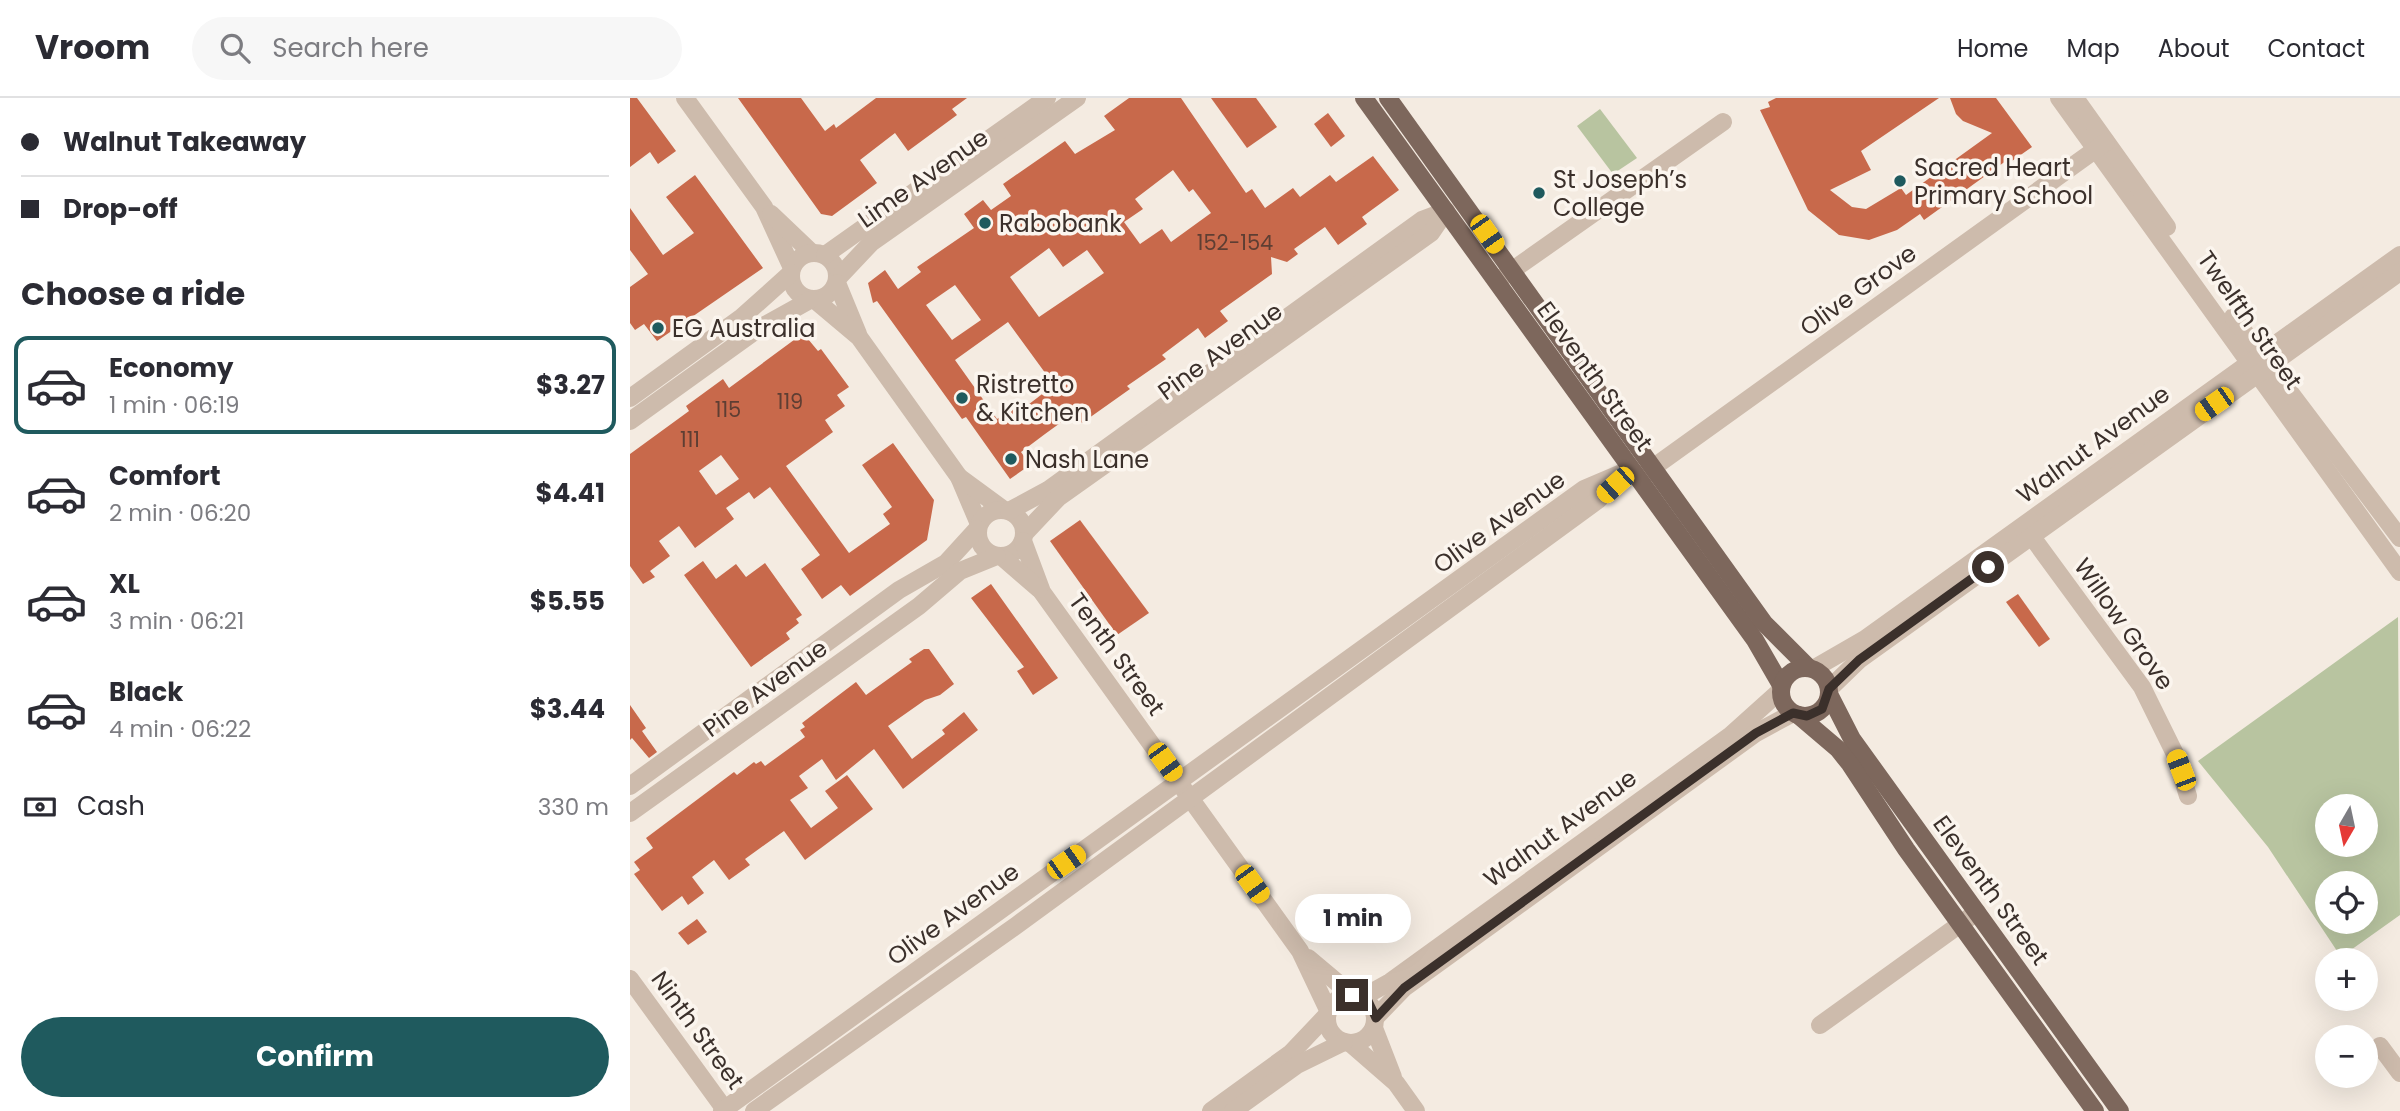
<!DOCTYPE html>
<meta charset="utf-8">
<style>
:root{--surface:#fff;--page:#f7f7f7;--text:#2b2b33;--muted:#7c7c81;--line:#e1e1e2;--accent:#1f5a5e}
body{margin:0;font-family:Poppins,sans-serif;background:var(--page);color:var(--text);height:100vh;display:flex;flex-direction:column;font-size:26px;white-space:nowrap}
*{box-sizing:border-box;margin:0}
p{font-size:23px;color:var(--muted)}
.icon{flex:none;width:38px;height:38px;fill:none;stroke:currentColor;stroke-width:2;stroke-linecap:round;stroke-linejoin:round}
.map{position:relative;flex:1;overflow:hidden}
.panel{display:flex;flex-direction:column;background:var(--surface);width:630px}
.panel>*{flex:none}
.hud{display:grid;align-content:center;height:154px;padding:0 21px;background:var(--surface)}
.needle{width:46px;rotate:189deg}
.controls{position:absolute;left:1685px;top:696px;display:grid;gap:14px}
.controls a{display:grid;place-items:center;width:63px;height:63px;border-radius:50%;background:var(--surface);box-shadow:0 7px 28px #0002;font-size:35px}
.end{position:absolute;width:32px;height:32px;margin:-16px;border:9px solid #3b302b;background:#fff;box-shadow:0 0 0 4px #fff}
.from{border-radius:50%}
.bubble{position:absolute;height:49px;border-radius:24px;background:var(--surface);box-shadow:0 7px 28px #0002;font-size:23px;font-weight:700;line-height:49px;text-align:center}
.car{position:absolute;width:21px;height:42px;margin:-21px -10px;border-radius:9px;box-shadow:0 0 5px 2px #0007;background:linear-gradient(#f5c518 24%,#345 0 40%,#f5c518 0 76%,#345 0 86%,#f5c518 0)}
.hud b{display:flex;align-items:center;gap:24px;height:66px;font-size:26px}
.hud b+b{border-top:2px solid var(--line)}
.hud i{width:18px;height:18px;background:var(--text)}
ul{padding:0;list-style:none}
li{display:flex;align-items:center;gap:21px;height:98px;margin:0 14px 10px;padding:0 7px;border:4px solid transparent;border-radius:14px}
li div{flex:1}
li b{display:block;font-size:26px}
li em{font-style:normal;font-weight:700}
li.current{border-color:var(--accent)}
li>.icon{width:63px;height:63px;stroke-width:1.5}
h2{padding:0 21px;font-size:32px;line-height:84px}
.pay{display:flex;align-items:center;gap:18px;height:77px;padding:0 21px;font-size:26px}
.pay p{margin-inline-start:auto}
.button{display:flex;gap:14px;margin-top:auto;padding:14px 21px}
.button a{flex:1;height:80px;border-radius:42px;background:var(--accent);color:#fff;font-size:28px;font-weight:700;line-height:80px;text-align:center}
header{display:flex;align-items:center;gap:42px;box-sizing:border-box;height:98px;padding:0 35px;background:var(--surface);border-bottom:2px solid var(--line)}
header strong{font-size:33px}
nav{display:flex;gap:38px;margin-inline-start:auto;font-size:24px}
.search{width:490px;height:63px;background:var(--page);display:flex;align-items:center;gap:18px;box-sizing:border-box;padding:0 24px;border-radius:38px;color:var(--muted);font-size:26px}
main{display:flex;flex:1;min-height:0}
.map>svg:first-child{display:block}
.green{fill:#b8c4a0;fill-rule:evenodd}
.building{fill:#c8694b;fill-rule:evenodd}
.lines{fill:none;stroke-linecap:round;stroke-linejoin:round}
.minor{stroke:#cdbbac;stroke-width:18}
.major{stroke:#7d675c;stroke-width:18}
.route{stroke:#3b302b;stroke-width:9}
.poi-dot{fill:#1f5a5e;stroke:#fbf5ee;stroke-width:2.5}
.labels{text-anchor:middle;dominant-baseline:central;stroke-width:7;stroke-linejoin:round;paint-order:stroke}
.number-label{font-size:21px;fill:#5e3e33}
.poi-label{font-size:24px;fill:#3b302b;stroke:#fbf5ee;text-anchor:start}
.street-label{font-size:24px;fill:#3b302b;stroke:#fbf5ee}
</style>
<header>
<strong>Vroom</strong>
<div class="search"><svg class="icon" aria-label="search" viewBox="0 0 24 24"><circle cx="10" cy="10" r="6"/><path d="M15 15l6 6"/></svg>Search here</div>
<nav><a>Home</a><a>Map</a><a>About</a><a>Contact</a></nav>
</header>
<main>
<section class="panel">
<div class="hud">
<b><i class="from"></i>Walnut Takeaway</b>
<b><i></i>Drop-off</b>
</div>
<h2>Choose a ride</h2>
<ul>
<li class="current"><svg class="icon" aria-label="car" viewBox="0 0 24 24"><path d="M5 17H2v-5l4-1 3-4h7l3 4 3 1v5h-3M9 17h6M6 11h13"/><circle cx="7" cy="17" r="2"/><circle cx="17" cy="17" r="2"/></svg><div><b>Economy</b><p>1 min · 06:19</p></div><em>$3.27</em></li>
<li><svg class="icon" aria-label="car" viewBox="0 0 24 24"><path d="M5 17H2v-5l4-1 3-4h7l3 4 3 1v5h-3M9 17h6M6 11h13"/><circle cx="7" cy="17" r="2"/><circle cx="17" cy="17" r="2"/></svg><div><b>Comfort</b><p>2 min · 06:20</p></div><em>$4.41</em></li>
<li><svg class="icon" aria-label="car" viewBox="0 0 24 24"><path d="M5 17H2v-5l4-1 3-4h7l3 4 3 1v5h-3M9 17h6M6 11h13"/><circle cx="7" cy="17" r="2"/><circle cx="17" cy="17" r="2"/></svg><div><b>XL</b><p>3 min · 06:21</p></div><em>$5.55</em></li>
<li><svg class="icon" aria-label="car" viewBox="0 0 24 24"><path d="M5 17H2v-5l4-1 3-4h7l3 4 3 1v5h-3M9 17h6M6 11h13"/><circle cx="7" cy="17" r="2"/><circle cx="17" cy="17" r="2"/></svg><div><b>Black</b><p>4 min · 06:22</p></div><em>$3.44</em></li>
</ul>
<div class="pay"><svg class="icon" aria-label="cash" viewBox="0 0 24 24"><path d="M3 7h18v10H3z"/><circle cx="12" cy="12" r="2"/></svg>Cash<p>330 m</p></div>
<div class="button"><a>Confirm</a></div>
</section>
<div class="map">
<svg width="1770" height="1013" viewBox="0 0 1770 1013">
<rect width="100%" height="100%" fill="#f4ebe1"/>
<g class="green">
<path d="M 970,11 L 1007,60 L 983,76 L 947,28 Z"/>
<path d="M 1768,519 L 1770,817 L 1711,859 L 1638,749 L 1568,663 ZM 1698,709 L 1736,709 L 1736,747 L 1698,747 ZM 1698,786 L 1736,786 L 1736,824 L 1698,824 Z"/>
</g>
<g class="building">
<path d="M 0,0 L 7,0 L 46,53 L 28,66 L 20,54 L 0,69 Z"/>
<path d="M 108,0 L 171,0 L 195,33 L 204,26 L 206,30 L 246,0 L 337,0 L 322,11 L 327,17 L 278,53 L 265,35 L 230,62 L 247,85 L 202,118 L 191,116 Z"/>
<path d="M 499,0 L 551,0 L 616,95 L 622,91 L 635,110 L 663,90 L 670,99 L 700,77 L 706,84 L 743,58 L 769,92 L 732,119 L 737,126 L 708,147 L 695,129 L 664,151 L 668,156 L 657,164 L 641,159 L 642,176 L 590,213 L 598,223 L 575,240 L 568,230 L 532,257 L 536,261 L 497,288 L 500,291 L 452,325 L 444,315 L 415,336 L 391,354 L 400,367 L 380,381 L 336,319 L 332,321 L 247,203 L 243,205 L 238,185 L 255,172 L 268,191 L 291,174 L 287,169 L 344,130 L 334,116 L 353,102 L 361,112 L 381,98 L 373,86 L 435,43 L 445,56 L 485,32 L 474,18 ZM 543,72 L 559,94 L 563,91 L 581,115 L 541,144 L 532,131 L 510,146 L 494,124 L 513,111 L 505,101 ZM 419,150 L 433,169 L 457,152 L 474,175 L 409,219 L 380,179 ZM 325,187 L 351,222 L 322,242 L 296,207 ZM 378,224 L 424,287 L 390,313 L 386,308 L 367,321 L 325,262 Z"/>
<path d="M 581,0 L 626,0 L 647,29 L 617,50 Z"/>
<path d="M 1146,0 L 1309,0 L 1231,53 L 1241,72 L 1200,92 L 1222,109 L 1236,111 L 1271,90 L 1276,97 L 1362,35 L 1333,23 L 1326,16 L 1320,0 L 1366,0 L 1402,49 L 1382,63 L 1380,60 L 1294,122 L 1290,116 L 1267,132 L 1239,142 L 1209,137 L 1178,112 L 1130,12 L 1140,9 L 1138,4 Z"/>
<path d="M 698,15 L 715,38 L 701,49 L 684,26 Z"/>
<path d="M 65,77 L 133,170 L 27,243 L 14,226 L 5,232 L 0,225 L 0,189 L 18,176 L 0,152 L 0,110 L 33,157 L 64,135 L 36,99 Z"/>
<path d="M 168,239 L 178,241 L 188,253 L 191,251 L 219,289 L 207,297 L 215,308 L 195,322 L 203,334 L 156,368 L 219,455 L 260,426 L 253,416 L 262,409 L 232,367 L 263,345 L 304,402 L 297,442 L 220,498 L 211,487 L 192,501 L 171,471 L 190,457 L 140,389 L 124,401 L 119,394 L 96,410 L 104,421 L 65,450 L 49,428 L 29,443 L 40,458 L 20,473 L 25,479 L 13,486 L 0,468 L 0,356 L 59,313 L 56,308 L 93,281 L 99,290 ZM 91,357 L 109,381 L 86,397 L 69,373 Z"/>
<path d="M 450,422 L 519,515 L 487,537 L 420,443 Z"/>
<path d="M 73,463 L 86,481 L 106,466 L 116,479 L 135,465 L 172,517 L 166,521 L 169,525 L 156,535 L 160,541 L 121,569 L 54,477 Z"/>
<path d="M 361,486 L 428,580 L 403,597 L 387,573 L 394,569 L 341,500 Z"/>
<path d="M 1388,496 L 1420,541 L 1409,549 L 1376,504 Z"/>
<path d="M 294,551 L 299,551 L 324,586 L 310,597 L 295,602 L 258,628 L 282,661 L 315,636 L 312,632 L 334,614 L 348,632 L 273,691 L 244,651 L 206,682 L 192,661 L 169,678 L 178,690 L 160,702 L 181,730 L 208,710 L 195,693 L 217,677 L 243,711 L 175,762 L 154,733 L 115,761 L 120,767 L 99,782 L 84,762 L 62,779 L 74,795 L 58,807 L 52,798 L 32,813 L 4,776 L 10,772 L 4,764 L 23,750 L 16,740 L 104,674 L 107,677 L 124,664 L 126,666 L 131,663 L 135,668 L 175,639 L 170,632 L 175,629 L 172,625 L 226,584 L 236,597 L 282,564 L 279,561 Z"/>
<path d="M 0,607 L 16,630 L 12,633 L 27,654 L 19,660 L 2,640 L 0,642 Z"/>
<path d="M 67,821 L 77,834 L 58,847 L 48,835 Z"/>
</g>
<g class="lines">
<g class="minor">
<path d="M 55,0 L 134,109 L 162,170"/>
<path d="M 1429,0 L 1770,474"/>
<path d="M 1445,0 L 1537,129"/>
<path d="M 141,116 L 182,155"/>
<circle cx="184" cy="178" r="23"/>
<path d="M 195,157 L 417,0"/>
<path d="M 207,181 L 241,145 L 447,0"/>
<path d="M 870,181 L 1093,24"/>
<path d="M 207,185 L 228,236"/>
<path d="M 185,202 L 229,239 L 329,379 L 349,426"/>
<path d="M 1603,219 L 1770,440"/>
<path d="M 0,300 L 112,219 L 161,175"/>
<path d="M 0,323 L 128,231 L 180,202"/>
<path d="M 329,379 L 374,412"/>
<path d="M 1010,379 L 1476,44"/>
<circle cx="371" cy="435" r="23"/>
<path d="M 379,413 L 418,392 L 792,122 L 816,113"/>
<path d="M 1394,428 L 1512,589 L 1545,656 L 1558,698"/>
<path d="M 394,436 L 428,400 L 801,135 L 816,113"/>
<path d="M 393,443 L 412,494 L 670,853 L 698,912"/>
<path d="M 372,459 L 409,491"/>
<path d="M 1183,571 L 1235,541 L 1770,157"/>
<path d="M 1199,591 L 1229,562 L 1770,174"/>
<path d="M 0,688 L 269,492 L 316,465 L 347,431"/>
<path d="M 0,715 L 289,508 L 330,473 L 367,458"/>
<path d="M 678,860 L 722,897"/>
<path d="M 0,881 L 96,1013"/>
<circle cx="721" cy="921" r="24"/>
<path d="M 733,899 L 760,884 L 1101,637 L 1150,593"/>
<path d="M 745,920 L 774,890 L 1126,635 L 1163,615"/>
<path d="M 1190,927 L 1347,814"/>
<path d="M 744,930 L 763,979"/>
<path d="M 720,945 L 766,985 L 786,1013"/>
<path d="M 1750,948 L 1770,975"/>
<path d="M 92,1013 L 954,391 L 1001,371"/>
<path d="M 124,1013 L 387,827 L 968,402 L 998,373"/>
<path d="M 581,1013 L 661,955 L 697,917"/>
<path d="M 603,1013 L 667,967 L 714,944"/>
</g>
<g class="major">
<path d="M 734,0 L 1125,542 L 1151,587"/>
<path d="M 758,0 L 1134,525 L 1178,569"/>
<circle cx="1175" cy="594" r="24"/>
<path d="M 1199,596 L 1222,641 L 1490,1013"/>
<path d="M 1168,617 L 1208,651 L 1220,666 L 1276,751 L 1465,1013"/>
</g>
</g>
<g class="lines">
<path class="route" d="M 722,897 L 738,903 L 746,920 L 774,890 L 1126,635 L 1163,615 L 1177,618 L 1192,611 L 1199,591 L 1229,562 L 1358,469"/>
</g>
<g class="poi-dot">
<circle cx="1270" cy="83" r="7"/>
<circle cx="909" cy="95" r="7"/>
<circle cx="355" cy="125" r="7"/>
<circle cx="28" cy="230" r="7"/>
<circle cx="332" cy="300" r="7"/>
<circle cx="381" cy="361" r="7"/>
</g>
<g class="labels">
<g class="number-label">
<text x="605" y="144">152-154</text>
<text x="160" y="303">119</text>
<text x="98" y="311">115</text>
<text x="60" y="341">111</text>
</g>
<g class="poi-label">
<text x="1284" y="69">Sacred Heart<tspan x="1284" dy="28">Primary School</tspan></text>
<text x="923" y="81">St Joseph’s<tspan x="923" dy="28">College</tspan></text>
<text x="369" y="125">Rabobank</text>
<text x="42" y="230">EG Australia</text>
<text x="346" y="286">Ristretto<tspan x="346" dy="28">&amp; Kitchen</tspan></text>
<text x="395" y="361">Nash Lane</text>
</g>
<g class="street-label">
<text transform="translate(293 80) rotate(-35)">Lime Avenue</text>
<text transform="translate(1228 192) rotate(-36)">Olive Grove</text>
<text transform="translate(1620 222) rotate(55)">Twelfth Street</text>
<text transform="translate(590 253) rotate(-36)">Pine Avenue</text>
<text transform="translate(965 278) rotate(54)">Eleventh Street</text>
<text transform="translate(1463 346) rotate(-36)">Walnut Avenue</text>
<text transform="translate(869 424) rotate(-36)">Olive Avenue</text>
<text transform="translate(1494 526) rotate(55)">Willow Grove</text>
<text transform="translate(487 556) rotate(54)">Tenth Street</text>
<text transform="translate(135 590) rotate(-36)">Pine Avenue</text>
<text transform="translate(930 730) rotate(-36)">Walnut Avenue</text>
<text transform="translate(1361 792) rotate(54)">Eleventh Street</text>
<text transform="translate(323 816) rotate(-36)">Olive Avenue</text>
<text transform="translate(68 932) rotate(54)">Ninth Street</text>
</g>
</g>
</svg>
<div class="controls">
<a><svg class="needle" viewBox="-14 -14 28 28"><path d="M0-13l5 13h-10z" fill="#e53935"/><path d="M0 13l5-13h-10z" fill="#7c7c81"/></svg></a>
<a><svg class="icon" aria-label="locate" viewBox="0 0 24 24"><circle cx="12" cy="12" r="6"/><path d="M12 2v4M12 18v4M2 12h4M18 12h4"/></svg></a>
<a>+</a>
<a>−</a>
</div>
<i class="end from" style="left:1358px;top:469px"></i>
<i class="end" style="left:722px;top:897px"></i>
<div class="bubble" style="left:665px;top:796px;width:116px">1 min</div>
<i class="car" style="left:857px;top:136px;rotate:145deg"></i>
<i class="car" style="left:1584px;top:306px;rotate:235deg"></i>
<i class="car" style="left:985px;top:387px;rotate:228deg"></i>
<i class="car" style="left:535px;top:664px;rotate:144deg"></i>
<i class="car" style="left:1551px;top:672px;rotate:339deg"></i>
<i class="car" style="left:436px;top:764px;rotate:55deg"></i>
<i class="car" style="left:622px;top:786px;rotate:144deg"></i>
</div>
</main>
